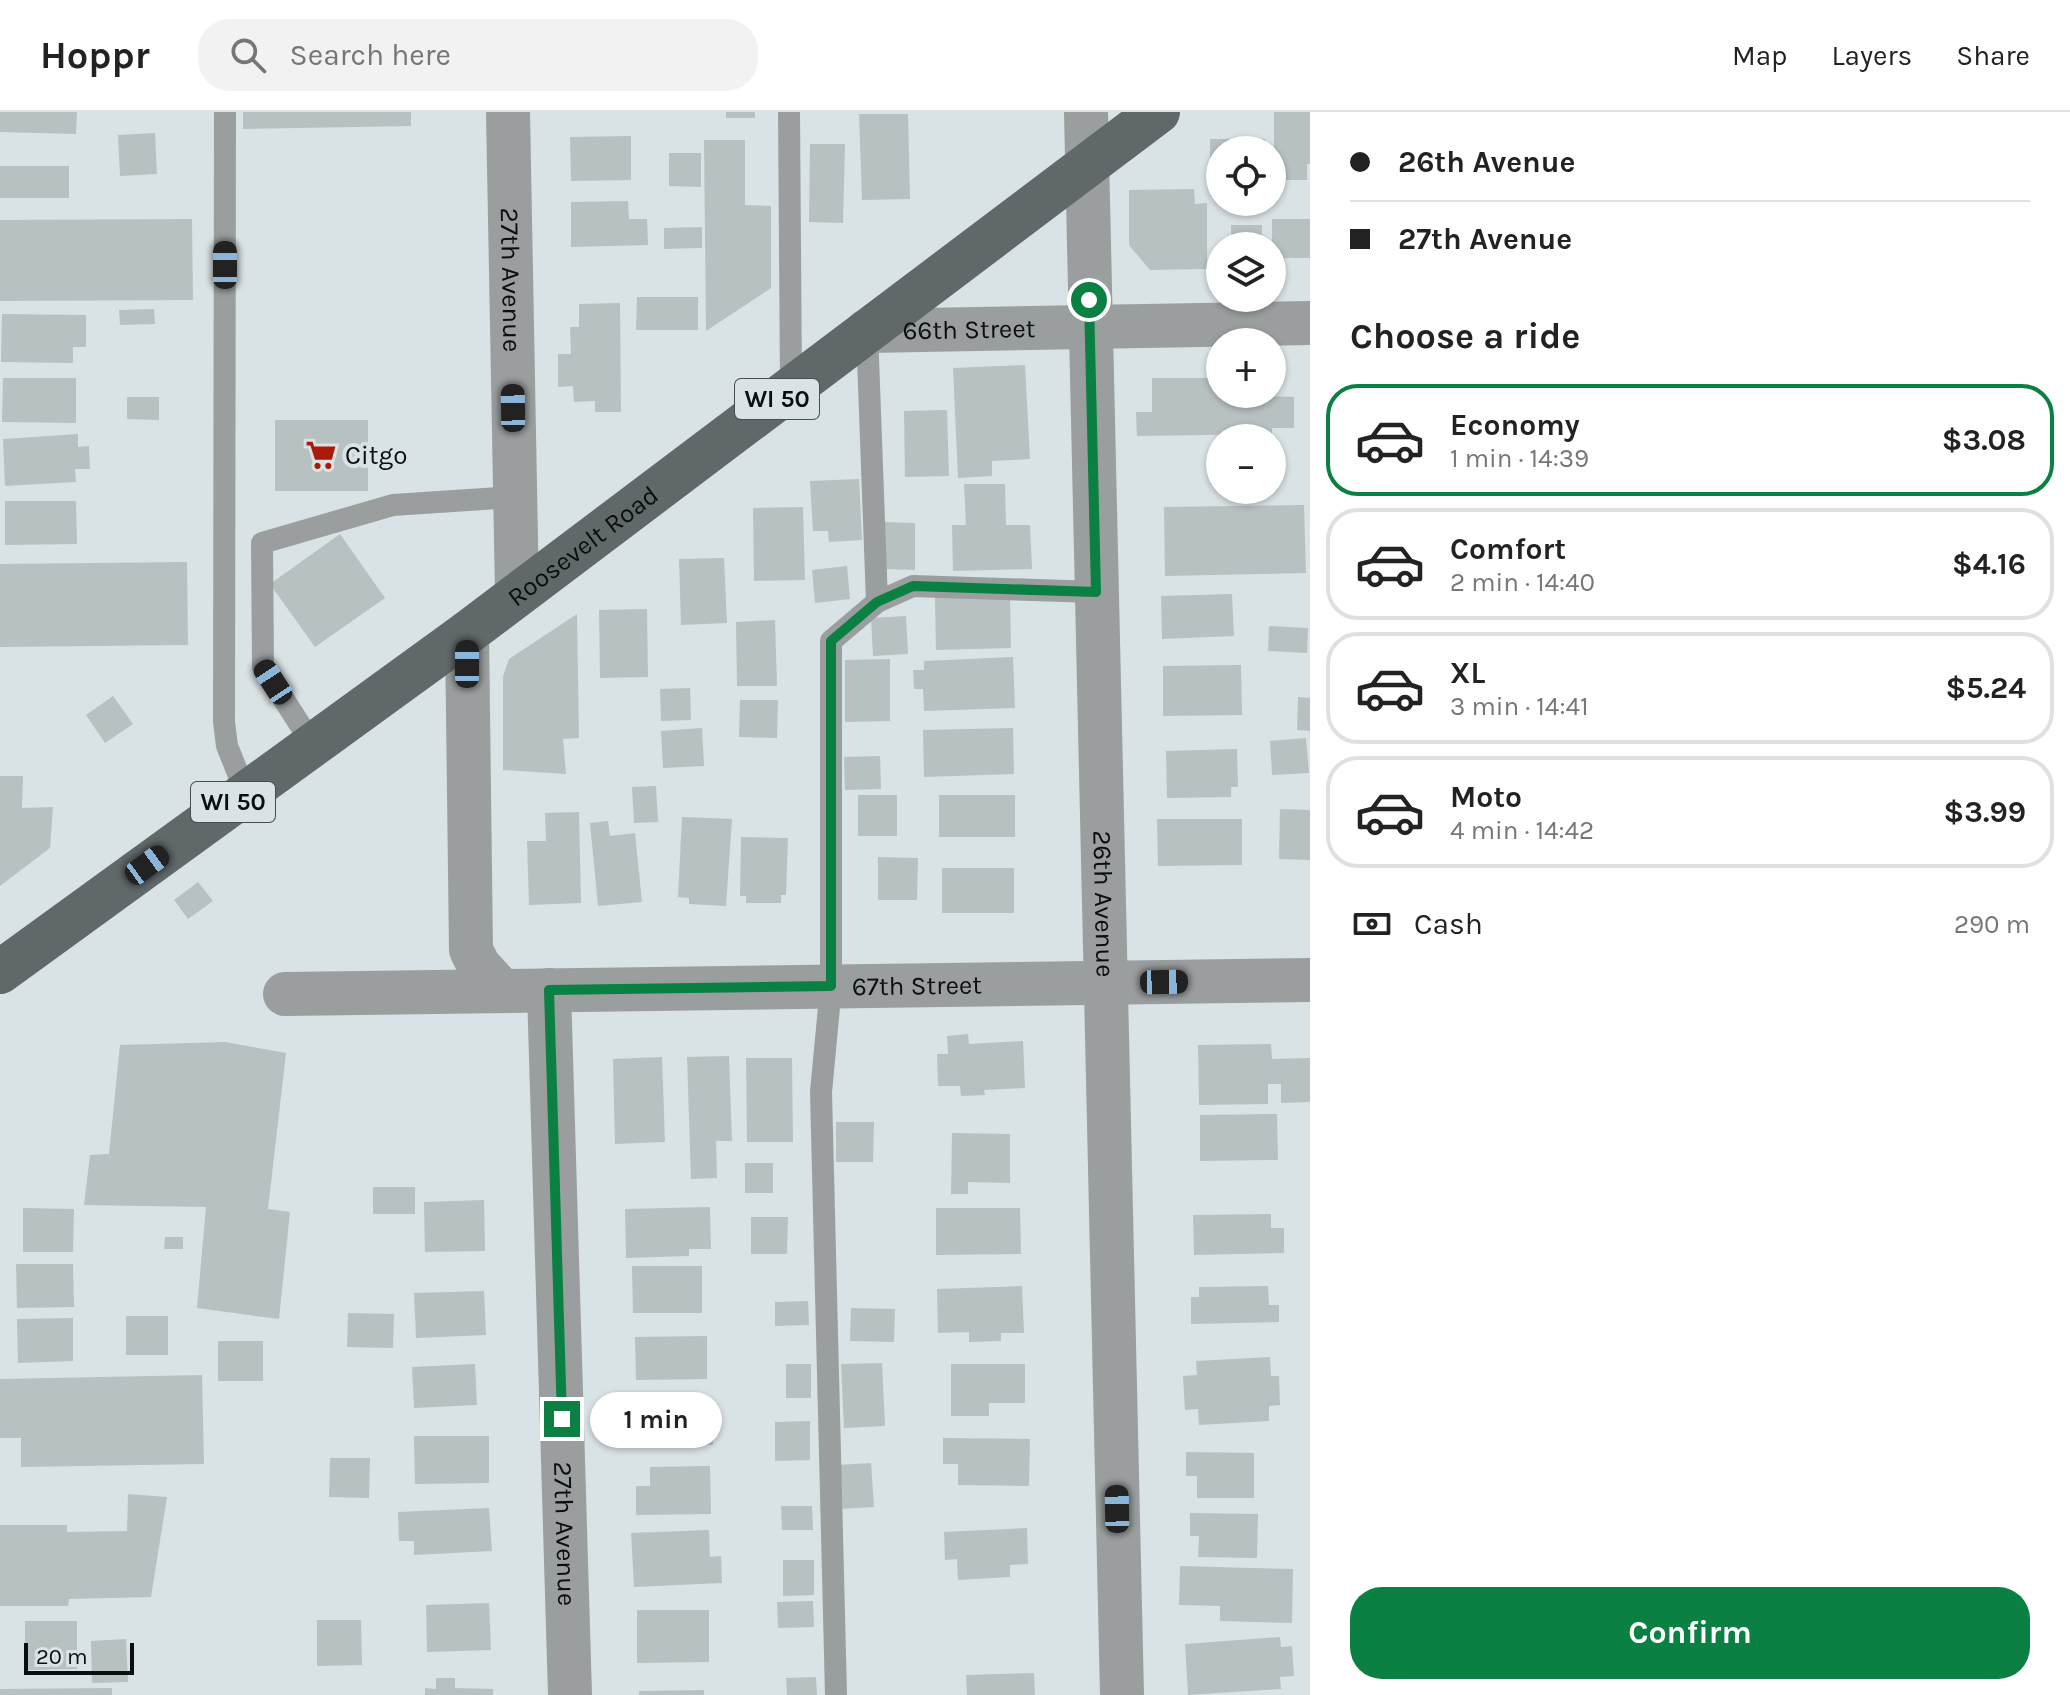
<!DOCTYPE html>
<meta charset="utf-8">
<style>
:root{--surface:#fff;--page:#f2f2f2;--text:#222;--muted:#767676;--line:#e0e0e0;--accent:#0b8043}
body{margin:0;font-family:Karla,sans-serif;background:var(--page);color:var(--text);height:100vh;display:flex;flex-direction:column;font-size:30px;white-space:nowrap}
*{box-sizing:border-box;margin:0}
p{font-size:26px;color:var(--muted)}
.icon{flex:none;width:44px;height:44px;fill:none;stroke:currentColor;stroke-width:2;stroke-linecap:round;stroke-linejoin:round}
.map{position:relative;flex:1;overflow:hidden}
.panel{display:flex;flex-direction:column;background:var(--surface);width:760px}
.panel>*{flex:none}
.top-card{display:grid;align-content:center;height:176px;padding:0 40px;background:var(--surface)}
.fabs{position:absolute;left:1206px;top:24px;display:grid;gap:16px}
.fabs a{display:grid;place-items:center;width:80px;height:80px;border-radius:50%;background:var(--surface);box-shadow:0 2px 6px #0004;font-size:40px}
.scale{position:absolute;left:24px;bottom:20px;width:110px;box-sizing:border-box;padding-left:8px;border:4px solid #0a0e0e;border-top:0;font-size:22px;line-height:28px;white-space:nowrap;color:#0a0e0e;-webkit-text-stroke:6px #d9e2e4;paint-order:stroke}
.end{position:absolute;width:36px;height:36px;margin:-18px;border:10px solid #0b8043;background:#fff;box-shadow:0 0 0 4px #fff}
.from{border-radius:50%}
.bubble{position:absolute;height:56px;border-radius:28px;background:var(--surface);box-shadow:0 2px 6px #0004;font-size:26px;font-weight:700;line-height:56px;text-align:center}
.car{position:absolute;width:24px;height:48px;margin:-24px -12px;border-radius:10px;box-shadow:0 0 6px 2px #0007;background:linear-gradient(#222 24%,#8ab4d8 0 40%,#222 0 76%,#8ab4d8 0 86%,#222 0)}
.top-card b{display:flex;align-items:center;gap:28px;height:76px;font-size:30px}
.top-card b+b{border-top:2px solid var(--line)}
.top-card i{width:20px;height:20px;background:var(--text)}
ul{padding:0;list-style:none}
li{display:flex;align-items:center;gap:24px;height:112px;margin:0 16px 12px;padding:0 24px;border:4px solid var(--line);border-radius:32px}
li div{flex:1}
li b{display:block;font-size:30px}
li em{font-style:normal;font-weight:700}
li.current{border-color:var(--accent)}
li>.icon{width:72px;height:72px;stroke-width:1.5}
h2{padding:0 40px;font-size:36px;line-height:96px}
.pay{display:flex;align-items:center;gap:20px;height:88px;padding:0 40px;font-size:30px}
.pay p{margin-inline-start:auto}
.cta{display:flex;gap:16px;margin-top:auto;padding:16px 40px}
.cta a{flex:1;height:92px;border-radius:32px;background:var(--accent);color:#fff;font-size:32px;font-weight:700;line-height:92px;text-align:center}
header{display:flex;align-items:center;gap:48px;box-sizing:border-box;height:112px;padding:0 40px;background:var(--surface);border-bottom:2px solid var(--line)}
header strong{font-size:38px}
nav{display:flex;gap:44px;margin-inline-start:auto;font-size:28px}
.search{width:560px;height:72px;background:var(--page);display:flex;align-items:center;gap:20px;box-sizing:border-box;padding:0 28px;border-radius:32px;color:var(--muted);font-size:30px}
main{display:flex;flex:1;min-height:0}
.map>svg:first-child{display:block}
.building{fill:#b7c1c2}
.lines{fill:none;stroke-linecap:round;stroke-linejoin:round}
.lane{stroke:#9a9e9f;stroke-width:22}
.street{stroke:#9a9e9f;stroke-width:44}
.primary{stroke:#616869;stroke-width:44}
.route{stroke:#0b8043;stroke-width:10}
.labels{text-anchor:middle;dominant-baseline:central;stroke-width:8;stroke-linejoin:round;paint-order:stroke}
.shield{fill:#d9e2e4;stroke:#484e4e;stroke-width:2}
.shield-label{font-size:24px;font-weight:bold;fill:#0a0e0e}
.street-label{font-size:26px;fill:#0a0e0e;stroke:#d9e2e4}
.poi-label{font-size:26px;fill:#0a0e0e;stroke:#d9e2e4;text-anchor:start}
</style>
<header>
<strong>Hoppr</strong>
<div class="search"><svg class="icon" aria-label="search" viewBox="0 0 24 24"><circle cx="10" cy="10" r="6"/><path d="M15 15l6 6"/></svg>Search here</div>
<nav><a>Map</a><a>Layers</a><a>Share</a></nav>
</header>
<main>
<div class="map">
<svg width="1310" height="1583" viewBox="0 0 1310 1583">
<rect width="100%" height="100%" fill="#d9e2e4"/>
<g class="building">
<path d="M 0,0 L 77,0 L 76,22 L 0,20 Z"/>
<path d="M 243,0 L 411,0 L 411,14 L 243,17 Z"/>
<rect x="726" y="0" width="29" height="6"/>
<path d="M 1274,0 L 1310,0 L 1310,52 L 1307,52 L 1307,68 L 1274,68 Z"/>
<path d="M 859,2 L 908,2 L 910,87 L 862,88 Z"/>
<path d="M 155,21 L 157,62 L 120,64 L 118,23 Z"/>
<path d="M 631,24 L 631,68 L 571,69 L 570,25 Z"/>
<path d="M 1210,27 L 1265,27 L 1265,38 L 1220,38 L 1220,78 L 1210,78 Z"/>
<path d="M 704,28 L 745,28 L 745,93 L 771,94 L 771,176 L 706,219 Z"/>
<path d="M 810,32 L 845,32 L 843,111 L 809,110 Z"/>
<path d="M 669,41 L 701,41 L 701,75 L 669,74 Z"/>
<rect x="0" y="54" width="69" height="32"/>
<path d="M 1194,77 L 1195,92 L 1207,91 L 1207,157 L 1150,158 L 1129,133 L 1129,78 Z"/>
<path d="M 628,89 L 629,107 L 647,107 L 648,133 L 571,135 L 571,90 Z"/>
<rect x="1230" y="90" width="35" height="9"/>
<path d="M 192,107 L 193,188 L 0,189 L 0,108 Z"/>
<rect x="1272" y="107" width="38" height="39"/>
<rect x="1231" y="113" width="31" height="21"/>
<path d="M 702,115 L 702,136 L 664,137 L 664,116 Z"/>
<path d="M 637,185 L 698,185 L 698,218 L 636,218 Z"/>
<path d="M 620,191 L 621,300 L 595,300 L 595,289 L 574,290 L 573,274 L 558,275 L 558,242 L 571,242 L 570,215 L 579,215 L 579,192 Z"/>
<path d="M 154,197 L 155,212 L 120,213 L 119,198 Z"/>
<path d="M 2,202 L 86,203 L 86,235 L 73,235 L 73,251 L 1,250 Z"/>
<path d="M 1025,253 L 1030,347 L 992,349 L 992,364 L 958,366 L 953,256 Z"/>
<path d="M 3,266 L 76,266 L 76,311 L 2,310 Z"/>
<path d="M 1152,266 L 1220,266 L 1220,282 L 1294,285 L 1294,316 L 1272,316 L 1272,322 L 1137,324 L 1136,300 L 1152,300 Z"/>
<path d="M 127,285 L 159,285 L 159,308 L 127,307 Z"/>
<path d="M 947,298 L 949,364 L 905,365 L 904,299 Z"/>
<rect x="275" y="308" width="93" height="71"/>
<path d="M 78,322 L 78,335 L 89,334 L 90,357 L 75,357 L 76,370 L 5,374 L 3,327 Z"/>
<path d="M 859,367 L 862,428 L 829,430 L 828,419 L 813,419 L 810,369 Z"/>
<path d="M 964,372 L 1005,372 L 1006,413 L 1030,413 L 1032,457 L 953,459 L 952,413 L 966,413 Z"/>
<path d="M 5,389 L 76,389 L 77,432 L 5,433 Z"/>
<path d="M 1304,393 L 1306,461 L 1165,464 L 1164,395 Z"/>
<path d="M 803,395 L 805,468 L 754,469 L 753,396 Z"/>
<path d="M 885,410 L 915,411 L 915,458 L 883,457 Z"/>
<path d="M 340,422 L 385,486 L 315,535 L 270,472 Z"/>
<path d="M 724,446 L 727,511 L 681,513 L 679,447 Z"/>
<path d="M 187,450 L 188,533 L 0,535 L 0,452 Z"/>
<path d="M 847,454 L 850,487 L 815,491 L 812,458 Z"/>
<path d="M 1232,482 L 1234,524 L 1162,527 L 1161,484 Z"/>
<path d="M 1010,484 L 1011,536 L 936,538 L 935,485 Z"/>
<path d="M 647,497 L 648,565 L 600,566 L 599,498 Z"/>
<path d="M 577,502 L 579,626 L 563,627 L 566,662 L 503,658 L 503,564 L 509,547 Z"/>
<path d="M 906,504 L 908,542 L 873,544 L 871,506 Z"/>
<path d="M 775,508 L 777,574 L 737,574 L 736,510 Z"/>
<path d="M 1269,514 L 1308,516 L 1307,541 L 1268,539 Z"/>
<path d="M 1013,545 L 1015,596 L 924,599 L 923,577 L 914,577 L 913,558 L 924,558 L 924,549 Z"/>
<path d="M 890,547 L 890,609 L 845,610 L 845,548 Z"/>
<path d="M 1241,553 L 1242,603 L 1163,604 L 1163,554 Z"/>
<path d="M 690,576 L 691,608 L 661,609 L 660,577 Z"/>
<path d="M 113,584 L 133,612 L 105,631 L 86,603 Z"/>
<path d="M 1298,585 L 1310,586 L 1310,619 L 1297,618 Z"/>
<path d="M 740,588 L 778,588 L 777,626 L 739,625 Z"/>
<path d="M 702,616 L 704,654 L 663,656 L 661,619 Z"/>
<path d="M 1013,616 L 1014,662 L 924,665 L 923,618 Z"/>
<path d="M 1306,626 L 1309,661 L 1272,663 L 1270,629 Z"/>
<path d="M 1237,637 L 1238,675 L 1231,675 L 1231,685 L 1167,686 L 1166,639 Z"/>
<path d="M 880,644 L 881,677 L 845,678 L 844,645 Z"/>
<path d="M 0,664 L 23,664 L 22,696 L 53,695 L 50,736 L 0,774 Z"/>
<path d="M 656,674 L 658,710 L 634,711 L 632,675 Z"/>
<rect x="858" y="683" width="39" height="41"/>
<rect x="939" y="683" width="76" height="42"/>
<path d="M 1280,697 L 1310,698 L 1310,748 L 1279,747 Z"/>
<path d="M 579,700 L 581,791 L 529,793 L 527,729 L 546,729 L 545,701 Z"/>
<path d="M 682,705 L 732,707 L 726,794 L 689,792 L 689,786 L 678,785 Z"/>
<path d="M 1157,707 L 1242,707 L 1242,753 L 1158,754 Z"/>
<path d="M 608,709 L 610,724 L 635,721 L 642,790 L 598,794 L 590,711 Z"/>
<path d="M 741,725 L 788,726 L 786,783 L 781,783 L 781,791 L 746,791 L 746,784 L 740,784 Z"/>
<path d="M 878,745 L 918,746 L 917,788 L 878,788 Z"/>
<rect x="942" y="756" width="72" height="45"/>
<path d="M 198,770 L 213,789 L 188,807 L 174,788 Z"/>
<path d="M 968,922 L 969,932 L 1023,929 L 1025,976 L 984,978 L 985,983 L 961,984 L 960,974 L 938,974 L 937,942 L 948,942 L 947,924 Z"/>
<path d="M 225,930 L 286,941 L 268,1097 L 290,1100 L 279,1207 L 197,1196 L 206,1095 L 84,1093 L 90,1043 L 109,1042 L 120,933 Z"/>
<path d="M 1271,932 L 1272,947 L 1310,946 L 1310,990 L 1281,991 L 1281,972 L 1268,972 L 1268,992 L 1199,993 L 1198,933 Z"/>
<path d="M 729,944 L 732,1029 L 716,1029 L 717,1066 L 691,1067 L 687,945 Z"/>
<path d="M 662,945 L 665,1030 L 615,1032 L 613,947 Z"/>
<path d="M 746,946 L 792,946 L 793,1030 L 747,1030 Z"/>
<path d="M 1277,1002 L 1278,1048 L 1200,1049 L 1200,1003 Z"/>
<path d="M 836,1010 L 874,1010 L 873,1050 L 836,1050 Z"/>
<path d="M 952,1021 L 1010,1022 L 1010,1071 L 968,1070 L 968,1082 L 951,1082 Z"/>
<rect x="745" y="1051" width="28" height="30"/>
<rect x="373" y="1075" width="42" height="27"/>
<path d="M 484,1088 L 485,1139 L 425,1140 L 424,1090 Z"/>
<path d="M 710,1095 L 711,1137 L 689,1137 L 689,1144 L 626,1146 L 625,1097 Z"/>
<path d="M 23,1096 L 74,1097 L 73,1140 L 23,1140 Z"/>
<path d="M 936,1096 L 1020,1096 L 1021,1142 L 936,1143 Z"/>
<path d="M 1271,1102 L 1271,1116 L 1284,1116 L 1284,1141 L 1194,1143 L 1193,1103 Z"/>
<path d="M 751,1105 L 788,1105 L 787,1142 L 751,1142 Z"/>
<path d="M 165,1125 L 183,1125 L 183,1137 L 164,1137 Z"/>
<path d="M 16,1152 L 73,1152 L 74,1195 L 17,1196 Z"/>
<path d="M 632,1154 L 702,1154 L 702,1201 L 633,1201 Z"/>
<path d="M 1022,1174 L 1024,1221 L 1001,1221 L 1001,1229 L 969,1230 L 969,1220 L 938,1221 L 937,1177 Z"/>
<path d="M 1268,1174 L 1269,1193 L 1279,1193 L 1279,1210 L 1191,1212 L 1191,1185 L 1199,1185 L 1199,1175 Z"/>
<path d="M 484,1179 L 486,1223 L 416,1226 L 414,1181 Z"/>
<path d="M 808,1189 L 809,1213 L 775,1214 L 775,1190 Z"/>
<path d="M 851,1196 L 895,1197 L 894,1230 L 850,1229 Z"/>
<path d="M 348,1201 L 394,1202 L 393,1236 L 347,1235 Z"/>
<rect x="126" y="1204" width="42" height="39"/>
<path d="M 73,1206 L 73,1249 L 18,1251 L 17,1207 Z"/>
<path d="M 707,1224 L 707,1267 L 636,1268 L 635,1225 Z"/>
<rect x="218" y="1229" width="45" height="40"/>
<path d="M 1270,1245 L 1271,1264 L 1279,1264 L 1280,1293 L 1269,1294 L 1269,1309 L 1199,1313 L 1198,1297 L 1185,1298 L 1183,1264 L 1197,1263 L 1196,1249 Z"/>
<path d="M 882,1251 L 885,1314 L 844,1316 L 841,1252 Z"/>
<path d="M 475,1252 L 477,1293 L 414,1296 L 412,1255 Z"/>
<rect x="786" y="1252" width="25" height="34"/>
<path d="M 951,1252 L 1025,1252 L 1025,1291 L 989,1291 L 989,1304 L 951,1304 Z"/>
<path d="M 202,1263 L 204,1352 L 21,1355 L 21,1326 L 0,1326 L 0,1267 Z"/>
<path d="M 712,1288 L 713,1333 L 637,1334 L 636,1290 Z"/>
<path d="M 810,1309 L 810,1348 L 775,1349 L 775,1310 Z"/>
<path d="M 414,1324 L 489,1324 L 489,1371 L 415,1372 Z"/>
<path d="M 943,1326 L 1030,1327 L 1029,1374 L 958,1373 L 958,1352 L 943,1352 Z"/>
<path d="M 1186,1340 L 1254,1341 L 1254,1386 L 1197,1386 L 1197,1364 L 1186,1364 Z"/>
<path d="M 330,1346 L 370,1346 L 369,1386 L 329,1385 Z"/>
<path d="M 871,1351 L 874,1395 L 840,1397 L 837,1353 Z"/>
<path d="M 710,1354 L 711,1402 L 636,1403 L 636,1374 L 650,1374 L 650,1355 Z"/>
<path d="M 128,1382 L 167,1385 L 151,1485 L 69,1487 L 68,1494 L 0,1494 L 0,1413 L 67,1413 L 67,1420 L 127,1419 Z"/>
<path d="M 781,1394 L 812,1394 L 813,1418 L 782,1418 Z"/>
<path d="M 489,1396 L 492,1439 L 414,1443 L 414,1429 L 399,1429 L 398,1400 Z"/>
<path d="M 1190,1401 L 1258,1402 L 1257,1446 L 1198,1445 L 1199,1424 L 1190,1424 Z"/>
<path d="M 1027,1416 L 1028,1452 L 1010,1453 L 1010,1465 L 958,1468 L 957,1447 L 945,1448 L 944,1420 Z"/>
<path d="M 709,1418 L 710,1445 L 721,1444 L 722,1471 L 634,1475 L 631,1421 Z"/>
<path d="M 783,1448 L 814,1448 L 814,1483 L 783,1484 Z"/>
<path d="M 1180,1454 L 1293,1457 L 1292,1511 L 1220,1509 L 1220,1494 L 1179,1493 Z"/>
<path d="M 813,1489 L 814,1515 L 778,1516 L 777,1490 Z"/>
<path d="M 489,1491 L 491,1538 L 427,1540 L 426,1493 Z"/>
<path d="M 637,1498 L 709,1498 L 709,1550 L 637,1551 Z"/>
<path d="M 317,1508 L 361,1508 L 362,1553 L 317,1554 Z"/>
<path d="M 25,1509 L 77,1509 L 77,1557 L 25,1558 Z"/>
<path d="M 1280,1525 L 1281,1535 L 1292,1534 L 1294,1564 L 1280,1565 L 1281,1577 L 1188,1583 L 1185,1532 Z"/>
<path d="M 126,1527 L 128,1570 L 92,1571 L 91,1529 Z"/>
<path d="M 1034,1561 L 1035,1583 L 967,1583 L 966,1563 Z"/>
<path d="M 816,1565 L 817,1583 L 787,1583 L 786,1566 Z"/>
<path d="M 436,1566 L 455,1566 L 455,1576 L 493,1577 L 493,1583 L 425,1583 L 425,1576 L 436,1577 Z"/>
<path d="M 112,1576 L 112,1583 L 0,1583 L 0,1577 Z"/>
<path d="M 704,1578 L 704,1583 L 639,1583 L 639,1579 Z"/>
</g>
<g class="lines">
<g class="lane">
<path d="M 225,0 L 224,610 L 227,634 L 246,681"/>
<path d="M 789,0 L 791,275"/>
<path d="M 867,219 L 877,490"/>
<path d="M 313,633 L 263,555 L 262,431 L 393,393 L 515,385"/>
<path d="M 836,1583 L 821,980 L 831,874 L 831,529 L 877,490 L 913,474 L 1096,480"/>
</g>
<g class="street">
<path id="s1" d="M 508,0 L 517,481"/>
<path id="s2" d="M 1086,0 L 1122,1583"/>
<path id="s3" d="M 867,219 L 1310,211"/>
<path d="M 467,521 L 471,838 L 479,854 L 502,879"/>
<path id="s4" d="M 549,878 L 570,1583"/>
<path id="s5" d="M 285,882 L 1310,868"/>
</g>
<path class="primary" id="s6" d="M 0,860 L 467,521 L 1158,0"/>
</g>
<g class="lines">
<path class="route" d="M 562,1307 L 549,878 L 831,874 L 831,529 L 877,490 L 913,474 L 1096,480 L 1089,188"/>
</g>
<defs>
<g id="supermarket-bare" transform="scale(2.4)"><path d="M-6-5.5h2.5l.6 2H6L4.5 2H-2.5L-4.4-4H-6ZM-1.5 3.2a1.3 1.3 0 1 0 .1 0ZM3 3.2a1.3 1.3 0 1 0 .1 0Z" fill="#aa1a08" stroke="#d9e2e4" stroke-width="2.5" paint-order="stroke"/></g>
</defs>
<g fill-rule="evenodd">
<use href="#supermarket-bare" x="321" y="343"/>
</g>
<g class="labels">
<g class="shield">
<rect x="735" y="267" width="84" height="40" rx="6"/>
<rect x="191" y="670" width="84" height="40" rx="6"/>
</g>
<g class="shield-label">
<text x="777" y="287">WI 50</text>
<text x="233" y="690">WI 50</text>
</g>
<g class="street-label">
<text stroke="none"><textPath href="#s1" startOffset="168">27th Avenue</textPath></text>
<text stroke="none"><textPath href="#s3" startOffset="102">66th Street</textPath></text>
<text stroke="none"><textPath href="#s6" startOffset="722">Roosevelt Road</textPath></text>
<text stroke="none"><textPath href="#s2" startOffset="792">26th Avenue</textPath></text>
<text stroke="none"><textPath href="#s5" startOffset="632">67th Street</textPath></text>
<text stroke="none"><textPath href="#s4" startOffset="544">27th Avenue</textPath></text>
</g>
<g class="poi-label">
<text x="345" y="343">Citgo</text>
</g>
</g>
</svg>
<div class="fabs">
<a><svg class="icon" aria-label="locate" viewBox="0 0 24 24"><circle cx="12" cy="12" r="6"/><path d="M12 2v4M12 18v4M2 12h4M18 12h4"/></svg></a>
<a><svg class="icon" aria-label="layers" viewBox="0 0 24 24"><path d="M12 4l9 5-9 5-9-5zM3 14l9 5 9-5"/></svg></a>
<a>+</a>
<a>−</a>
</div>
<div class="scale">20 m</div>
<i class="end from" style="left:1089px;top:188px"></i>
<i class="end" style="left:562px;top:1307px"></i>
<div class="bubble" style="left:590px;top:1280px;width:132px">1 min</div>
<i class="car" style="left:225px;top:153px;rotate:0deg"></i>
<i class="car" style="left:513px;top:296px;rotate:359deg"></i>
<i class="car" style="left:467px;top:552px;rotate:0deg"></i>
<i class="car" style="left:273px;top:570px;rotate:327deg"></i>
<i class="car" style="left:147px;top:753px;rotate:54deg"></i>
<i class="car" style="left:1164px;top:870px;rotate:89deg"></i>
<i class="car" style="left:1117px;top:1397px;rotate:359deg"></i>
</div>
<section class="panel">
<div class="top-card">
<b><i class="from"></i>26th Avenue</b>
<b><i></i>27th Avenue</b>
</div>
<h2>Choose a ride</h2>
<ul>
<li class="current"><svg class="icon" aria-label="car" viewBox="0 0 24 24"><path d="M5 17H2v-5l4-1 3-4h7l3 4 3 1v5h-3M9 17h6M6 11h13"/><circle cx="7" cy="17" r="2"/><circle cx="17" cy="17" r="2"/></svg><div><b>Economy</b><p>1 min · 14:39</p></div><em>$3.08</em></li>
<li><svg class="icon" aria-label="car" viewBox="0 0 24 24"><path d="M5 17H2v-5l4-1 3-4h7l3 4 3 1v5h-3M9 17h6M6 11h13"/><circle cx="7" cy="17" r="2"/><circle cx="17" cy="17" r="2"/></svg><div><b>Comfort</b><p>2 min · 14:40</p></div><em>$4.16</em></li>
<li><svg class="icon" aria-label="car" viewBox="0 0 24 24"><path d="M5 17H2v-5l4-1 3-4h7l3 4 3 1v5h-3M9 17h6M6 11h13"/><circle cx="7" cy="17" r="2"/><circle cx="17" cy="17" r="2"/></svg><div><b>XL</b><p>3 min · 14:41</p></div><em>$5.24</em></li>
<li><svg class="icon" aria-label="car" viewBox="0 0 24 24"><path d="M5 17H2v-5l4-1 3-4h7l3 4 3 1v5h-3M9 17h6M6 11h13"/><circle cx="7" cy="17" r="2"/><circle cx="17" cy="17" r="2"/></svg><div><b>Moto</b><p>4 min · 14:42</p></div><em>$3.99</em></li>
</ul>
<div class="pay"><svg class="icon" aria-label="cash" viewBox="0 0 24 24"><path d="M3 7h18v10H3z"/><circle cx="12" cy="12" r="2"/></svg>Cash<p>290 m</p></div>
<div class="cta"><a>Confirm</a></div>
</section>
</main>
